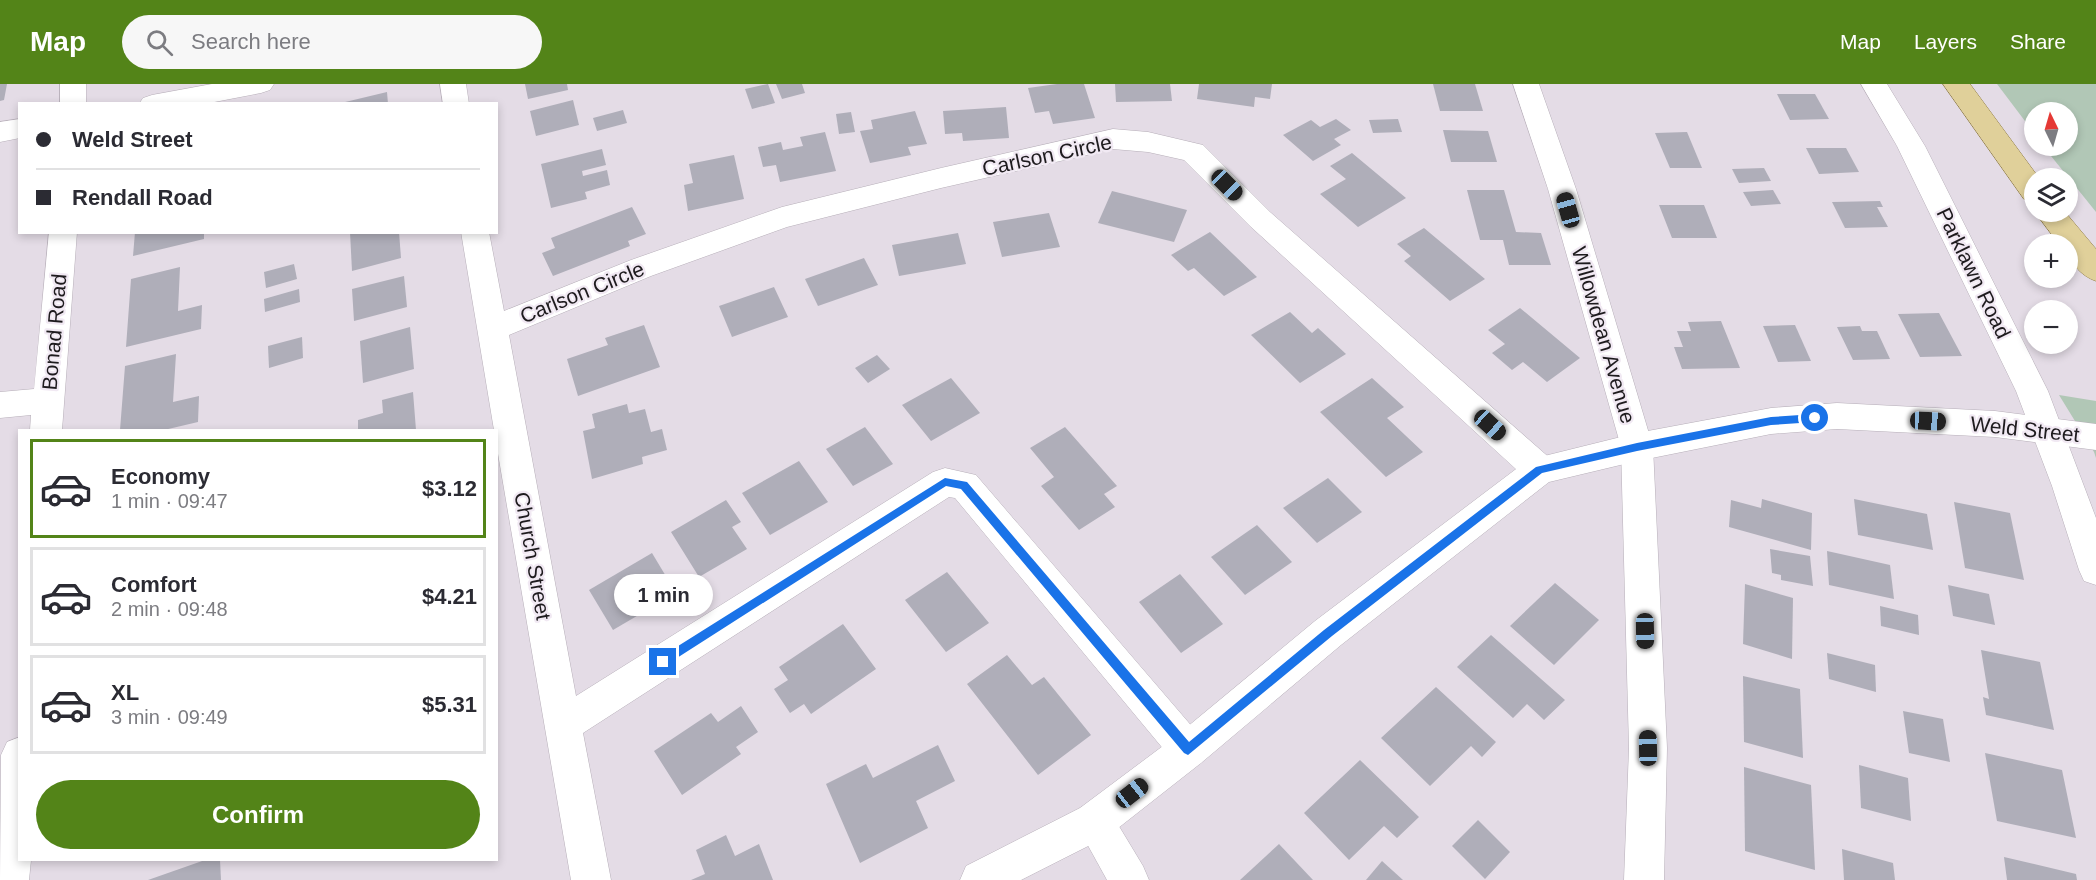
<!DOCTYPE html>
<meta charset="utf-8">
<style>
:root{--surface:#fff;--page:#f7f7f7;--text:#2b2b33;--muted:#7c7c81;--line:#e1e1e2;--accent:#538418}
body{margin:0;font-family:Arial,sans-serif;background:var(--page);color:var(--text);height:100vh;display:flex;flex-direction:column;font-size:22px;white-space:nowrap}
*{box-sizing:border-box;margin:0}
p{font-size:20px;color:var(--muted)}
.icon{flex:none;width:33px;height:33px;fill:none;stroke:currentColor;stroke-width:2;stroke-linecap:round;stroke-linejoin:round}
.map{position:relative;flex:1;overflow:hidden}
.panel{position:absolute;left:18px;top:345px;width:480px;height:432px;display:flex;flex-direction:column;background:var(--surface);border-radius:0px;box-shadow:0 3px 9px #0003}
.panel>*{flex:none}
.hud{position:absolute;left:18px;top:18px;width:480px;height:132px;border-radius:0px;box-shadow:0 3px 9px #0003;display:grid;align-content:center;height:132px;padding:0 18px;background:var(--surface)}
.needle{width:39px;rotate:355deg}
.fabs{position:absolute;left:2024px;top:18px;display:grid;gap:12px}
.fabs a{display:grid;place-items:center;width:54px;height:54px;border-radius:50%;background:var(--surface);box-shadow:0 3px 9px #0003;font-size:30px}
.end{position:absolute;width:27px;height:27px;margin:-14px;border:8px solid #1a73e8;background:#fff;box-shadow:0 0 0 3px #fff}
.from{border-radius:50%}
.bubble{position:absolute;height:42px;border-radius:21px;background:var(--surface);box-shadow:0 3px 9px #0003;font-size:20px;font-weight:800;line-height:42px;text-align:center}
.car{position:absolute;width:18px;height:36px;margin:-18px -9px;border-radius:8px;box-shadow:0 0 4px 2px #0007;background:linear-gradient(#222 24%,#8ab4d8 0 40%,#222 0 76%,#8ab4d8 0 86%,#222 0)}
.hud b{display:flex;align-items:center;gap:21px;height:57px;font-size:22px}
.hud b+b{border-top:2px solid var(--line)}
.hud i{width:15px;height:15px;background:var(--text)}
ul{padding:10px 0 0;list-style:none}
li{display:flex;align-items:center;gap:18px;height:99px;margin:0 12px 9px;padding:0 6px;border:3px solid var(--line);border-radius:0px}
li div{flex:1}
li b{display:block;font-size:22px}
li em{font-style:normal;font-weight:800}
li.active{border-color:var(--accent)}
li>.icon{width:54px;height:54px;stroke-width:1.5}
.button{display:flex;gap:12px;margin-top:auto;padding:12px 18px}
.button a{flex:1;height:69px;border-radius:36px;background:var(--accent);color:#fff;font-size:24px;font-weight:800;line-height:69px;text-align:center}
header{display:flex;align-items:center;gap:36px;box-sizing:border-box;height:84px;padding:0 30px;background:var(--accent);color:#fff}
header strong{font-size:28px}
nav{display:flex;gap:33px;margin-inline-start:auto;font-size:21px}
.search{width:420px;height:54px;background:var(--page);display:flex;align-items:center;gap:15px;box-sizing:border-box;padding:0 21px;border-radius:33px;color:var(--muted);font-size:22px}
.map>svg:first-child{display:block}
.green{fill:#b1c7b6}
.building{fill:#afaeb9}
.lines{fill:none;stroke-linecap:round;stroke-linejoin:round}
.street-casing{stroke:#b7afb9;stroke-width:1}
.secondary-casing{stroke:#b7afb9;stroke-width:1}
.primary-casing{stroke:#8f7c43;stroke-width:1}
.street{fill:#fff;fill-rule:evenodd}
.secondary{fill:#fff;fill-rule:evenodd}
.primary{fill:#e0d09a;fill-rule:evenodd}
.route{fill:#1a73e8}
.labels{text-anchor:middle;dominant-baseline:central;stroke-width:4.5;stroke-linejoin:round;paint-order:stroke}
.street-label{font-size:21px;fill:#1e1b1e;stroke:#f1e9f3}
</style>
<header>
<strong>Map</strong>
<div class="search"><svg class="icon" aria-label="search" viewBox="0 0 24 24"><circle cx="10" cy="10" r="6"/><path d="M15 15l6 6"/></svg>Search here</div>
<nav><a>Map</a><a>Layers</a><a>Share</a></nav>
</header>
<div class="map">
<svg width="2096" height="796" viewBox="0 0 2096 796">
<rect width="100%" height="100%" fill="#e4dce6"/>
<g class="green">
<path d="M 1997,0 L 2096,0 L 2096,128 L 2043,62 L 2067,62 L 2067,28 L 2034,28 L 2034,49 Z"/>
<path d="M 2059,311 L 2096,317 L 2096,374 L 2094,368 Z"/>
</g>
<g class="building">
<path d="M 0,0 L 7,0 L 4,16 L 0,17 Z"/>
<path d="M 525,0 L 567,0 L 568,6 L 528,15 Z"/>
<path d="M 768,0 L 775,19 L 752,25 L 745,5 Z"/>
<path d="M 776,0 L 802,0 L 805,9 L 782,15 Z"/>
<path d="M 1057,0 L 1084,0 L 1095,34 L 1053,40 L 1049,27 L 1035,29 L 1028,4 Z"/>
<path d="M 1115,0 L 1170,0 L 1172,17 L 1116,18 Z"/>
<path d="M 1199,0 L 1272,0 L 1270,15 L 1255,13 L 1254,23 L 1197,15 Z"/>
<path d="M 1433,0 L 1475,0 L 1483,27 L 1440,27 Z"/>
<path d="M 387,8 L 388,20 L 341,20 L 341,19 Z"/>
<path d="M 1777,10 L 1815,10 L 1829,35 L 1790,36 Z"/>
<path d="M 573,16 L 579,41 L 536,52 L 530,27 Z"/>
<path d="M 1006,23 L 1009,54 L 963,57 L 962,49 L 945,50 L 943,27 Z"/>
<path d="M 623,26 L 627,39 L 597,47 L 593,34 Z"/>
<path d="M 915,27 L 927,60 L 908,63 L 911,71 L 870,79 L 860,47 L 873,45 L 871,36 Z"/>
<path d="M 851,28 L 855,48 L 839,50 L 836,30 Z"/>
<path d="M 1336,35 L 1351,46 L 1334,55 L 1341,61 L 1313,77 L 1283,51 L 1311,36 L 1320,43 Z"/>
<path d="M 1398,35 L 1402,48 L 1373,49 L 1369,36 Z"/>
<path d="M 1443,46 L 1488,47 L 1497,78 L 1451,78 Z"/>
<path d="M 825,48 L 836,87 L 780,98 L 776,81 L 763,83 L 758,63 L 781,58 L 783,66 L 803,62 L 800,53 Z"/>
<path d="M 1687,48 L 1702,84 L 1670,84 L 1655,49 Z"/>
<path d="M 1806,64 L 1846,64 L 1859,88 L 1819,90 Z"/>
<path d="M 602,65 L 606,81 L 582,87 L 583,92 L 607,86 L 610,101 L 585,108 L 587,115 L 551,124 L 541,80 Z"/>
<path d="M 1352,69 L 1406,114 L 1358,143 L 1320,110 L 1346,95 L 1330,82 Z"/>
<path d="M 734,71 L 744,115 L 688,127 L 684,101 L 693,99 L 689,80 Z"/>
<path d="M 1764,84 L 1771,97 L 1739,99 L 1732,85 Z"/>
<path d="M 1467,106 L 1504,106 L 1516,148 L 1541,149 L 1551,181 L 1509,181 L 1503,156 L 1480,156 Z"/>
<path d="M 1773,106 L 1781,120 L 1751,122 L 1743,108 Z"/>
<path d="M 1112,107 L 1187,126 L 1174,158 L 1098,139 Z"/>
<path d="M 1880,117 L 1883,123 L 1877,123 L 1888,143 L 1845,144 L 1832,118 Z"/>
<path d="M 1659,121 L 1704,121 L 1717,154 L 1672,154 Z"/>
<path d="M 632,123 L 646,150 L 628,157 L 630,162 L 553,192 L 542,169 L 555,164 L 551,154 Z"/>
<path d="M 1049,129 L 1060,163 L 1002,173 L 993,138 Z"/>
<path d="M 1424,144 L 1485,195 L 1450,217 L 1404,177 L 1411,172 L 1397,160 Z"/>
<path d="M 135,148 L 204,148 L 204,155 L 133,172 Z"/>
<path d="M 350,148 L 399,148 L 401,174 L 352,187 Z"/>
<path d="M 1210,148 L 1257,193 L 1224,212 L 1194,184 L 1188,187 L 1171,171 Z"/>
<path d="M 958,149 L 966,180 L 899,192 L 892,161 Z"/>
<path d="M 864,174 L 878,201 L 818,222 L 805,195 Z"/>
<path d="M 294,180 L 297,195 L 266,204 L 264,188 Z"/>
<path d="M 180,183 L 178,227 L 202,221 L 201,245 L 126,263 L 131,195 Z"/>
<path d="M 404,192 L 407,223 L 354,237 L 352,205 Z"/>
<path d="M 774,203 L 788,233 L 732,253 L 719,222 Z"/>
<path d="M 299,205 L 300,218 L 265,228 L 264,215 Z"/>
<path d="M 1520,224 L 1580,274 L 1547,298 L 1523,278 L 1512,286 L 1492,269 L 1505,260 L 1488,246 Z"/>
<path d="M 1290,228 L 1312,249 L 1318,244 L 1346,270 L 1300,299 L 1251,251 Z"/>
<path d="M 1939,229 L 1962,272 L 1920,273 L 1898,230 Z"/>
<path d="M 1721,237 L 1740,284 L 1682,285 L 1674,263 L 1683,263 L 1677,247 L 1691,247 L 1688,238 Z"/>
<path d="M 644,241 L 660,283 L 578,312 L 567,275 L 608,261 L 605,254 Z"/>
<path d="M 1795,241 L 1811,277 L 1778,278 L 1763,242 Z"/>
<path d="M 1860,242 L 1862,247 L 1877,247 L 1890,275 L 1853,276 L 1837,243 Z"/>
<path d="M 410,243 L 414,285 L 363,299 L 360,257 Z"/>
<path d="M 302,253 L 303,274 L 269,284 L 268,262 Z"/>
<path d="M 176,270 L 173,318 L 199,312 L 198,338 L 164,346 L 120,346 L 125,282 Z"/>
<path d="M 877,271 L 890,285 L 868,299 L 855,284 Z"/>
<path d="M 951,294 L 980,329 L 931,357 L 902,321 Z"/>
<path d="M 1372,294 L 1404,323 L 1387,334 L 1423,368 L 1386,393 L 1320,328 Z"/>
<path d="M 413,308 L 416,346 L 358,346 L 358,336 L 383,329 L 382,316 Z"/>
<path d="M 627,320 L 629,329 L 645,325 L 651,348 L 662,345 L 667,366 L 642,373 L 643,380 L 592,395 L 583,347 L 595,344 L 592,330 Z"/>
<path d="M 865,343 L 893,380 L 853,402 L 826,365 Z"/>
<path d="M 1065,343 L 1117,402 L 1104,410 L 1115,423 L 1079,446 L 1041,402 L 1054,393 L 1030,364 Z"/>
<path d="M 799,377 L 828,418 L 770,451 L 742,409 Z"/>
<path d="M 1328,394 L 1362,428 L 1317,459 L 1283,424 Z"/>
<path d="M 1762,415 L 1812,429 L 1811,466 L 1729,443 L 1731,416 L 1761,424 Z"/>
<path d="M 1854,415 L 1927,430 L 1933,466 L 1858,451 Z"/>
<path d="M 726,416 L 741,438 L 732,443 L 747,465 L 699,493 L 671,448 Z"/>
<path d="M 1954,418 L 2010,429 L 2024,496 L 1965,484 Z"/>
<path d="M 1257,441 L 1292,478 L 1245,511 L 1211,473 Z"/>
<path d="M 1770,465 L 1810,472 L 1813,502 L 1781,496 L 1781,491 L 1772,489 Z"/>
<path d="M 1827,467 L 1890,481 L 1894,515 L 1829,501 Z"/>
<path d="M 652,469 L 676,509 L 613,546 L 589,506 Z"/>
<path d="M 947,488 L 989,539 L 946,568 L 905,516 Z"/>
<path d="M 1180,490 L 1223,540 L 1181,569 L 1139,518 Z"/>
<path d="M 1555,499 L 1599,536 L 1554,581 L 1510,542 Z"/>
<path d="M 1745,500 L 1793,514 L 1792,575 L 1743,560 Z"/>
<path d="M 1948,501 L 1989,510 L 1995,541 L 1953,532 Z"/>
<path d="M 1880,522 L 1918,531 L 1919,551 L 1881,542 Z"/>
<path d="M 843,540 L 876,585 L 811,630 L 804,620 L 790,629 L 774,605 L 788,596 L 779,583 Z"/>
<path d="M 1491,551 L 1565,616 L 1544,636 L 1527,620 L 1513,634 L 1457,583 Z"/>
<path d="M 1981,566 L 2040,578 L 2054,646 L 1986,631 L 1983,613 L 1989,615 Z"/>
<path d="M 1827,569 L 1875,581 L 1876,608 L 1829,595 Z"/>
<path d="M 1007,571 L 1032,601 L 1044,593 L 1091,651 L 1038,691 L 967,600 Z"/>
<path d="M 1743,592 L 1800,605 L 1803,674 L 1744,658 Z"/>
<path d="M 1436,603 L 1496,658 L 1482,673 L 1471,662 L 1430,702 L 1381,654 Z"/>
<path d="M 741,622 L 758,648 L 736,663 L 741,670 L 682,711 L 654,667 L 711,629 L 718,638 Z"/>
<path d="M 1903,627 L 1943,635 L 1950,678 L 1909,669 Z"/>
<path d="M 938,661 L 955,697 L 916,717 L 928,744 L 860,779 L 826,700 L 866,680 L 873,694 Z"/>
<path d="M 1985,669 L 2062,686 L 2076,754 L 1997,737 Z"/>
<path d="M 1360,676 L 1419,733 L 1397,754 L 1384,742 L 1349,776 L 1304,729 Z"/>
<path d="M 1859,681 L 1908,694 L 1911,737 L 1861,724 Z"/>
<path d="M 1744,683 L 1811,701 L 1815,786 L 1745,767 Z"/>
<path d="M 1478,736 L 1510,768 L 1485,795 L 1452,762 Z"/>
<path d="M 726,751 L 735,772 L 759,760 L 773,796 L 691,796 L 705,790 L 696,766 Z"/>
<path d="M 1279,760 L 1313,796 L 1240,796 Z"/>
<path d="M 1842,765 L 1893,779 L 1895,796 L 1844,796 Z"/>
<path d="M 2004,773 L 2076,790 L 2077,796 L 2007,796 Z"/>
<path d="M 205,776 L 220,776 L 221,796 L 148,796 Z"/>
<path d="M 1382,777 L 1403,796 L 1366,796 Z"/>
</g>
<g class="lines">
<g class="street-casing">
<g id="street">
<rect x="60" y="0" width="26" height="20"/>
<path d="M 212,0 L 274,0 L 270,6 L 261,9 L 204,20 L 139,20 L 143,14 L 152,11 Z"/>
<path d="M 440,0 L 466,0 L 469,20 L 443,20 Z"/>
<path d="M 1513,0 L 1539,0 L 1576,105 L 1653,363 L 1667,664 L 1664,796 L 1624,796 L 1629,664 L 1621,363 L 1548,105 Z"/>
<path d="M 1861,0 L 1887,0 L 1925,62 L 2048,307 L 2096,434 L 2096,501 L 2084,497 L 2079,486 L 2052,402 L 2016,307 L 1897,62 Z"/>
<path d="M 20,35 L 20,54 L 0,58 L 0,38 Z"/>
<path d="M 1113,45 L 1148,48 L 1203,61 L 1270,128 L 1552,376 L 1556,386 L 1552,396 L 1540,400 L 1528,396 L 1250,142 L 1184,76 L 1148,68 L 1113,65 L 941,104 L 787,143 L 651,192 L 509,251 L 576,612 L 933,388 L 945,384 L 976,391 L 1201,653 L 1207,666 L 1201,679 L 1188,684 L 1175,679 L 955,414 L 949,413 L 583,649 L 611,796 L 571,796 L 496,358 L 496,346 L 494,346 L 461,148 L 489,148 L 504,227 L 631,176 L 782,123 L 941,84 Z"/>
<path d="M 49,148 L 77,148 L 62,346 L 30,346 L 31,331 L 0,334 L 0,308 L 34,305 Z"/>
<path d="M 20,653 L 20,776 L 31,776 L 29,796 L 0,796 L 1,671 L 7,658 Z"/>
<path d="M 1094,719 L 1108,724 L 1143,782 L 1149,796 L 1107,796 L 1075,738 L 1080,724 Z"/>
</g>
</g>
<g class="secondary-casing">
<path id="secondary" d="M 1837,319 L 1995,327 L 2096,340 L 2096,366 L 1995,353 L 1837,345 L 1771,350 L 1637,377 L 1549,398 L 1341,561 L 1201,679 L 1108,752 L 1021,796 L 960,796 L 966,782 L 1080,724 L 1175,653 L 1315,537 L 1528,376 L 1637,349 L 1771,324 Z"/>
</g>
<g class="primary-casing">
<g id="primary">
<path d="M 1943,0 L 1970,0 L 2039,94 L 2034,94 L 2034,118 L 2024,115 Z"/>
<path d="M 2035,128 L 2065,128 L 2096,165 L 2096,197 C 2081,192 2067,177 2067,160 L 2059,160 Z"/>
</g>
</g>
<use href="#street" class="street"/>
<use href="#secondary" class="secondary"/>
<use href="#primary" class="primary"/>
</g>
<path class="route" d="M 1815,330 L 1820,334 L 1815,338 L 1771,341 L 1637,367 L 1542,389 L 1332,552 L 1188,671 L 1184,669 L 961,405 L 946,402 L 666,581 L 659,581 L 657,578 L 659,574 L 945,394 L 967,398 L 1189,658 L 1324,546 L 1536,383 L 1637,359 L 1771,333 Z"/>
<g class="labels">
<g class="street-label">
<text transform="translate(1047 71) rotate(-12)">Carlson Circle</text>
<text transform="translate(1974 189) rotate(64)">Parklawn Road</text>
<text transform="translate(582 208) rotate(-22)">Carlson Circle</text>
<text transform="translate(54 248) rotate(-85)">Bonad Road</text>
<text transform="translate(1604 251) rotate(74)">Willowdean Avenue</text>
<text transform="translate(2025 345) rotate(6)">Weld Street</text>
<text transform="translate(533 472) rotate(80)">Church Street</text>
</g>
</g>
</svg>
<div class="fabs">
<a><svg class="needle" viewBox="-14 -14 28 28"><path d="M0-13l5 13h-10z" fill="#e53935"/><path d="M0 13l5-13h-10z" fill="#7c7c81"/></svg></a>
<a><svg class="icon" aria-label="layers" viewBox="0 0 24 24"><path d="M12 4l9 5-9 5-9-5zM3 14l9 5 9-5"/></svg></a>
<a>+</a>
<a>−</a>
</div>
<i class="end from" style="left:1815px;top:334px"></i>
<i class="end" style="left:663px;top:578px"></i>
<div class="bubble" style="left:614px;top:490px;width:99px">1 min</div>
<i class="car" style="left:1227px;top:101px;rotate:135deg"></i>
<i class="car" style="left:1568px;top:126px;rotate:344deg"></i>
<i class="car" style="left:1928px;top:337px;rotate:93deg"></i>
<i class="car" style="left:1490px;top:341px;rotate:132deg"></i>
<i class="car" style="left:1645px;top:547px;rotate:179deg"></i>
<i class="car" style="left:1648px;top:664px;rotate:359deg"></i>
<i class="car" style="left:1132px;top:709px;rotate:52deg"></i>
<div class="hud">
<b><i class="from"></i>Weld Street</b>
<b><i></i>Rendall Road</b>
</div>
<section class="panel">
<ul>
<li class="active"><svg class="icon" aria-label="car" viewBox="0 0 24 24"><path d="M5 17H2v-5l4-1 3-4h7l3 4 3 1v5h-3M9 17h6M6 11h13"/><circle cx="7" cy="17" r="2"/><circle cx="17" cy="17" r="2"/></svg><div><b>Economy</b><p>1 min · 09:47</p></div><em>$3.12</em></li>
<li><svg class="icon" aria-label="car" viewBox="0 0 24 24"><path d="M5 17H2v-5l4-1 3-4h7l3 4 3 1v5h-3M9 17h6M6 11h13"/><circle cx="7" cy="17" r="2"/><circle cx="17" cy="17" r="2"/></svg><div><b>Comfort</b><p>2 min · 09:48</p></div><em>$4.21</em></li>
<li><svg class="icon" aria-label="car" viewBox="0 0 24 24"><path d="M5 17H2v-5l4-1 3-4h7l3 4 3 1v5h-3M9 17h6M6 11h13"/><circle cx="7" cy="17" r="2"/><circle cx="17" cy="17" r="2"/></svg><div><b>XL</b><p>3 min · 09:49</p></div><em>$5.31</em></li>
</ul>
<div class="button"><a>Confirm</a></div>
</section>
</div>
